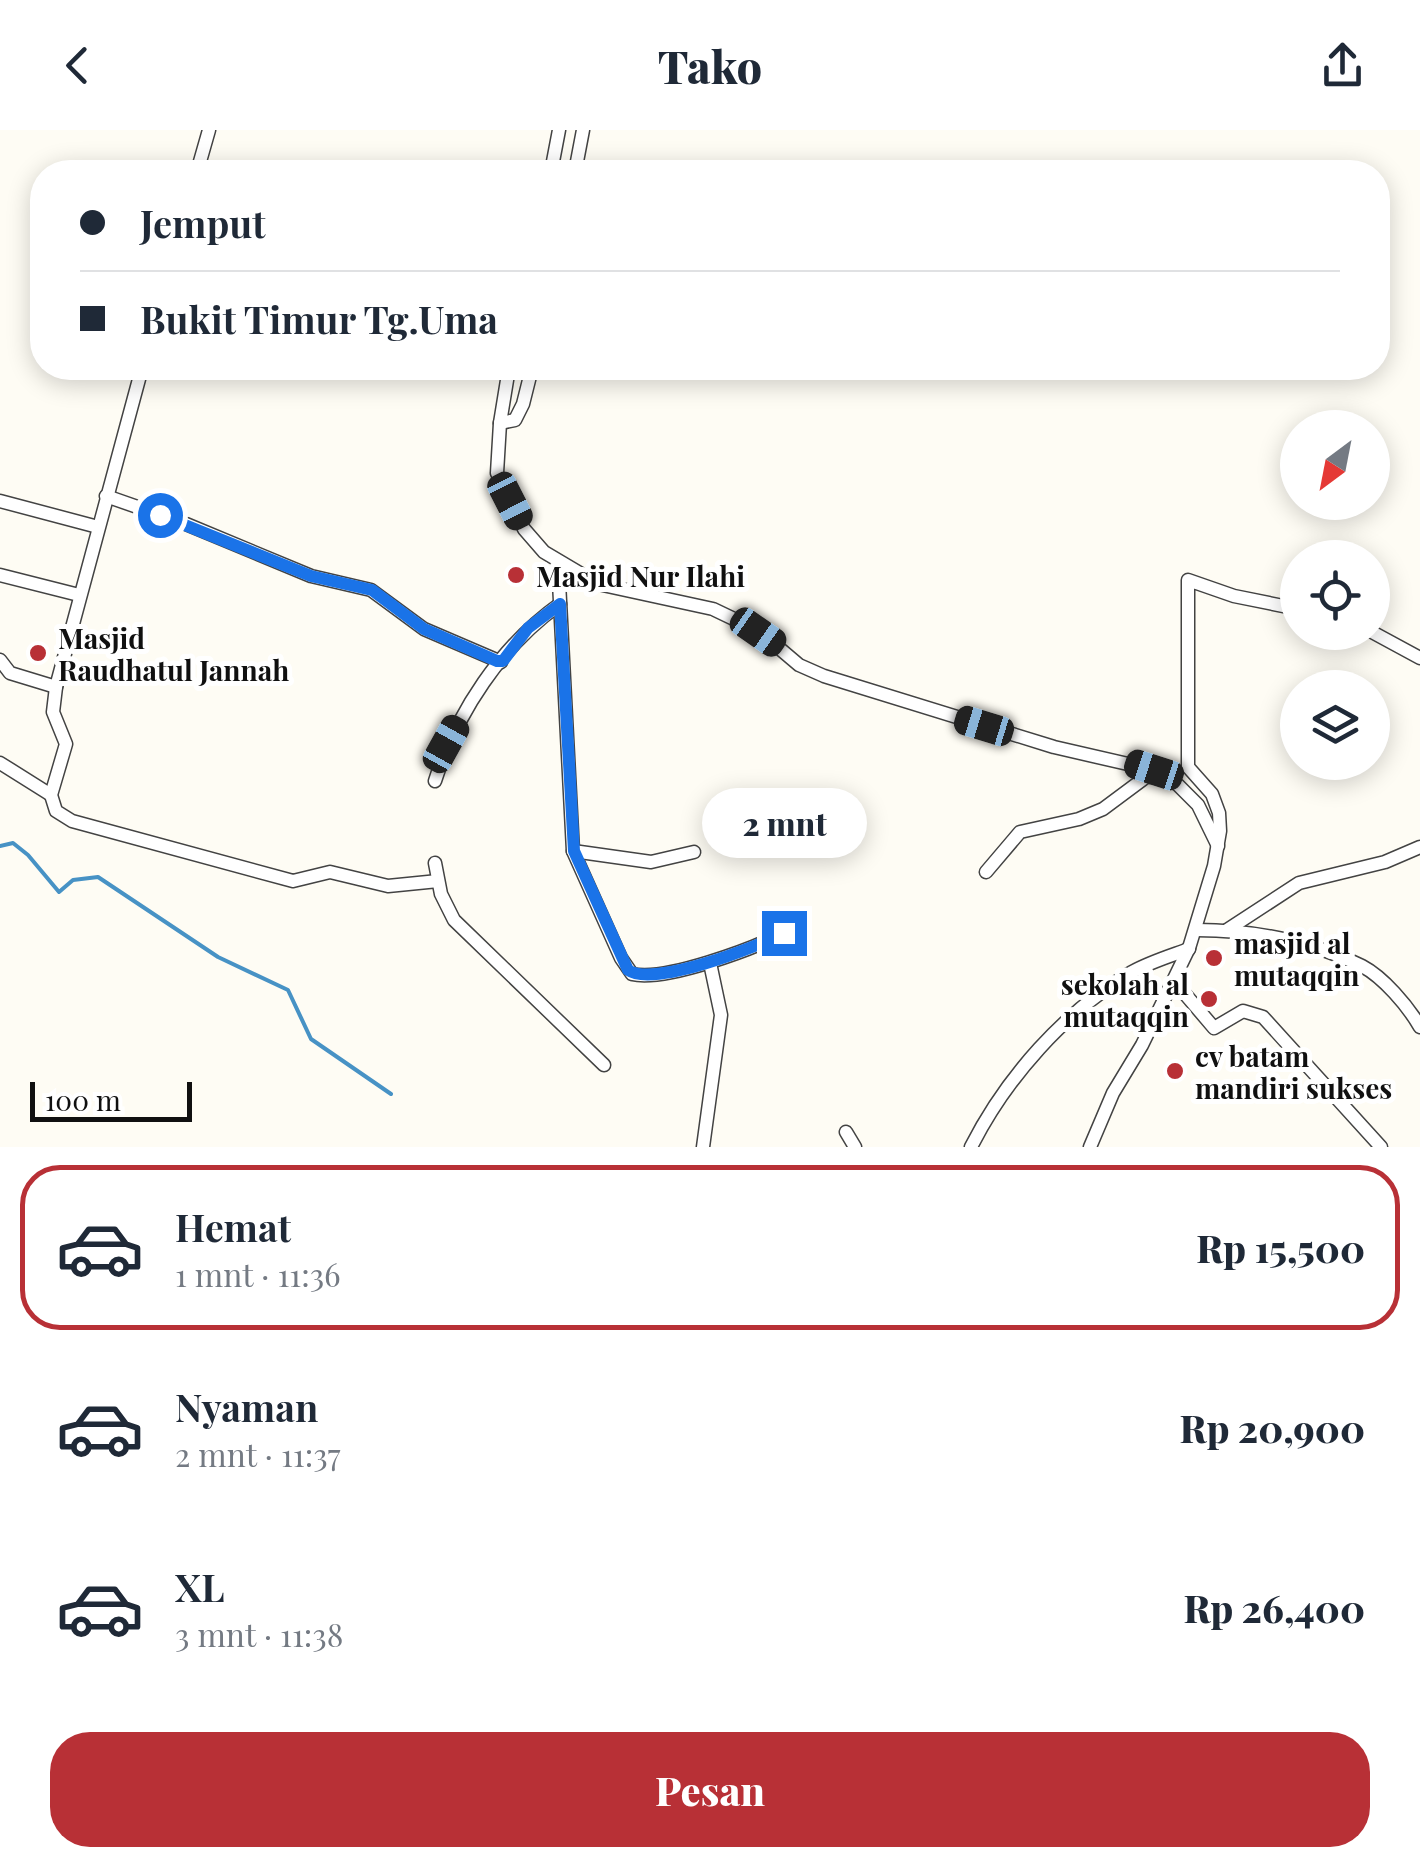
<!DOCTYPE html>
<html lang="id">
<meta charset="utf-8">
<style>
:root{--surface:#fff;--page:#f2f2f3;--text:#1f2937;--muted:#747a83;--line:#e0e1e3;--accent:#b83036}
body{margin:0;font-family:"Playfair Display",serif;background:var(--page);color:var(--text);height:100vh;display:flex;flex-direction:column;font-size:38px;white-space:nowrap}
*{box-sizing:border-box;margin:0}
p{font-size:32px;color:var(--muted)}
.icon{flex:none;width:55px;height:55px;fill:none;stroke:currentColor;stroke-width:2;stroke-linecap:round;stroke-linejoin:round}
.map{position:relative;height:1017px;overflow:hidden}
.sheet{display:flex;flex-direction:column;background:var(--surface);flex:1}
.sheet>*{flex:none}
.top-card{position:absolute;left:30px;top:30px;width:1360px;height:220px;border-radius:40px;box-shadow:0 5px 25px #0003;display:grid;align-content:center;height:220px;padding:0 50px;background:var(--surface)}
.needle{width:65px;rotate:212deg}
.buttons{position:absolute;left:1280px;top:280px;display:grid;gap:20px}
.buttons a{display:grid;place-items:center;width:110px;height:110px;border-radius:50%;background:var(--surface);box-shadow:0 5px 25px #0003;font-size:50px}
.scale{position:absolute;left:30px;bottom:25px;width:162px;box-sizing:border-box;padding-left:10px;border:5px solid #101010;border-top:0;font-size:28px;line-height:35px;white-space:nowrap;color:#101010;-webkit-text-stroke:8px #fff;paint-order:stroke}
.end{position:absolute;width:45px;height:45px;margin:-22px;border:12px solid #1a73e8;background:#fff;box-shadow:0 0 0 5px #fff}
.from{border-radius:50%}
.bubble{position:absolute;height:70px;border-radius:35px;background:var(--surface);box-shadow:0 5px 25px #0003;font-size:32px;font-weight:800;line-height:70px;text-align:center}
.car{position:absolute;width:30px;height:60px;margin:-30px -15px;border-radius:12px;box-shadow:0 0 8px 2px #0007;background:linear-gradient(#222 24%,#8ab4d8 0 40%,#222 0 76%,#8ab4d8 0 86%,#222 0)}
.top-card b{display:flex;align-items:center;gap:35px;height:95px;font-size:38px}
.top-card b+b{border-top:2px solid var(--line)}
.top-card i{width:25px;height:25px;background:var(--text)}
ul{padding:18px 0 0;list-style:none}
li{display:flex;align-items:center;gap:30px;height:165px;margin:0 20px 15px;padding:0 30px;border:5px solid transparent;border-radius:40px}
li div{flex:1}
li b{display:block;font-size:38px}
li em{font-style:normal;font-weight:800}
li.active{border-color:var(--accent)}
li>.icon{width:90px;height:90px;stroke-width:1.5}
.button{display:flex;gap:20px;margin-top:auto;padding:20px 50px}
.button a{flex:1;height:115px;border-radius:40px;background:var(--accent);color:#fff;font-size:40px;font-weight:800;line-height:115px;text-align:center}
header{display:flex;justify-content:space-between;align-items:center;height:130px;padding:0 50px;background:var(--surface);font-size:45px;font-weight:800}
.map>svg:first-child{display:block}
.lines{fill:none;stroke-linecap:round;stroke-linejoin:round}
.stream{stroke:#4792c5;stroke-width:4}
.minor-casing{stroke:#434343;stroke-width:15}
.minor{stroke:#fff;stroke-width:12}
.route{stroke:#1a73e8;stroke-width:12}
.poi-dot{fill:#b83036;stroke:#fff;stroke-width:4}
.labels{text-anchor:middle;dominant-baseline:central;stroke-width:10;stroke-linejoin:round;paint-order:stroke}
.poi-label{font-size:28px;font-weight:bold;fill:#101010;stroke:#fff;text-anchor:start}
</style>
<header><svg class="icon" aria-label="back" viewBox="0 0 24 24"><path d="M15 5l-7 7 7 7"/></svg>Tako<svg class="icon" aria-label="share" viewBox="0 0 24 24"><path d="M12 15V3M7 8l5-5 5 5M5 13v7h14v-7"/></svg></header>
<div class="map">
<svg width="1420" height="1017" viewBox="0 0 1420 1017">
<rect width="100%" height="100%" fill="#fefcf4"/>
<g class="lines">
<path class="stream" d="M 0,716 L 13,713 L 28,725 L 59,762 L 73,750 L 98,747 L 218,827 L 288,860 L 311,909 L 391,964"/>
<g class="minor-casing">
<g id="minor">
<path d="M 197,42 L 209,0"/>
<path d="M 551,42 L 559,0"/>
<path d="M 575,42 L 583,0"/>
<path d="M 142,238 L 56,557 L 53,582 L 66,614 L 51,665 L 56,681 L 72,691 L 293,751 L 330,742 L 388,756 L 438,751"/>
<path d="M 509,238 L 500,293 L 497,343 L 524,399 L 544,422 L 598,454 L 713,479 L 759,501 L 799,535 L 824,546 L 1054,617 L 1154,640 L 1178,655 L 1198,675 L 1218,716"/>
<path d="M 500,293 L 515,290 L 523,274 L 532,238"/>
<path d="M 106,366 L 186,394 L 311,446 L 371,460 L 424,499 L 501,532"/>
<path d="M 0,371 L 98,397"/>
<path d="M 558,433 L 573,721 L 621,828 L 632,844 C 665,852 752,819 784,803"/>
<path d="M 0,445 L 79,465"/>
<path d="M 1372,502 L 1420,528"/>
<path d="M 0,530 L 10,543 L 56,557"/>
<path d="M 0,633 L 51,665"/>
<path d="M 435,651 C 457,582 501,516 560,474"/>
<path d="M 573,721 L 651,732 L 694,722"/>
<path d="M 435,733 L 441,764 L 454,790 L 604,935"/>
<path d="M 986,742 L 1020,702 L 1079,689 L 1103,679 L 1146,647 L 1162,646"/>
<path d="M 1197,800 C 1252,800 1312,811 1362,836 C 1383,847 1408,876 1420,897"/>
<path d="M 1227,800 L 1299,753 L 1385,732 L 1420,717"/>
<path d="M 1174,851 L 1214,898 L 1243,881 L 1263,887 L 1381,1017"/>
<path d="M 846,1002 L 855,1017"/>
<path d="M 703,1017 L 721,885 L 710,833"/>
<path d="M 971,1017 C 1006,948 1064,882 1132,842 C 1150,832 1170,826 1189,819"/>
<path d="M 1090,1017 L 1113,963 L 1142,915 L 1189,818 L 1214,736 L 1220,701 L 1219,683 L 1212,664 L 1188,637 L 1188,450 L 1234,466 L 1298,479"/>
</g>
</g>
<use href="#minor" class="minor"/>
</g>
<g class="lines">
<path class="route" d="M 160,385 L 311,446 L 372,460 L 424,499 L 497,531 L 503,531 L 528,498 L 560,474 L 574,721 L 628,840 C 653,858 756,817 784,803"/>
</g>
<g class="poi-dot">
<circle cx="516" cy="445" r="10"/>
<circle cx="38" cy="523" r="10"/>
<circle cx="1214" cy="828" r="10"/>
<circle cx="1209" cy="869" r="10"/>
<circle cx="1175" cy="941" r="10"/>
</g>
<g class="labels">
<g class="poi-label">
<text x="536" y="445">Masjid Nur Ilahi</text>
<text x="58" y="507">Masjid<tspan x="58" dy="32">Raudhatul Jannah</tspan></text>
<text x="1234" y="812">masjid al<tspan x="1234" dy="32">mutaqqin</tspan></text>
<text x="1189" y="853" text-anchor="end">sekolah al<tspan x="1189" dy="32">mutaqqin</tspan></text>
<text x="1195" y="925">cv batam<tspan x="1195" dy="32">mandiri sukses</tspan></text>
</g>
</g>
</svg>
<div class="buttons">
<a><svg class="needle" viewBox="-14 -14 28 28"><path d="M0-13l5 13h-10z" fill="#e53935"/><path d="M0 13l5-13h-10z" fill="#747a83"/></svg></a>
<a><svg class="icon" aria-label="locate" viewBox="0 0 24 24"><circle cx="12" cy="12" r="6"/><path d="M12 2v4M12 18v4M2 12h4M18 12h4"/></svg></a>
<a><svg class="icon" aria-label="layers" viewBox="0 0 24 24"><path d="M12 4l9 5-9 5-9-5zM3 14l9 5 9-5"/></svg></a>
</div>
<div class="scale">100 m</div>
<i class="end from" style="left:160px;top:385px"></i>
<i class="end" style="left:784px;top:803px"></i>
<div class="bubble" style="left:702px;top:658px;width:165px">2 mnt</div>
<i class="car" style="left:510px;top:371px;rotate:153deg"></i>
<i class="car" style="left:758px;top:502px;rotate:125deg"></i>
<i class="car" style="left:984px;top:596px;rotate:287deg"></i>
<i class="car" style="left:446px;top:614px;rotate:29deg"></i>
<i class="car" style="left:1154px;top:640px;rotate:288deg"></i>
<div class="top-card">
<b><i class="from"></i>Jemput</b>
<b><i></i>Bukit Timur Tg.Uma</b>
</div>
</div>
<section class="sheet">
<ul>
<li class="active"><svg class="icon" aria-label="car" viewBox="0 0 24 24"><path d="M5 17H2v-5l4-1 3-4h7l3 4 3 1v5h-3M9 17h6M6 11h13"/><circle cx="7" cy="17" r="2"/><circle cx="17" cy="17" r="2"/></svg><div><b>Hemat</b><p>1 mnt · 11:36</p></div><em>Rp 15,500</em></li>
<li><svg class="icon" aria-label="car" viewBox="0 0 24 24"><path d="M5 17H2v-5l4-1 3-4h7l3 4 3 1v5h-3M9 17h6M6 11h13"/><circle cx="7" cy="17" r="2"/><circle cx="17" cy="17" r="2"/></svg><div><b>Nyaman</b><p>2 mnt · 11:37</p></div><em>Rp 20,900</em></li>
<li><svg class="icon" aria-label="car" viewBox="0 0 24 24"><path d="M5 17H2v-5l4-1 3-4h7l3 4 3 1v5h-3M9 17h6M6 11h13"/><circle cx="7" cy="17" r="2"/><circle cx="17" cy="17" r="2"/></svg><div><b>XL</b><p>3 mnt · 11:38</p></div><em>Rp 26,400</em></li>
</ul>
<div class="button"><a>Pesan</a></div>
</section>
